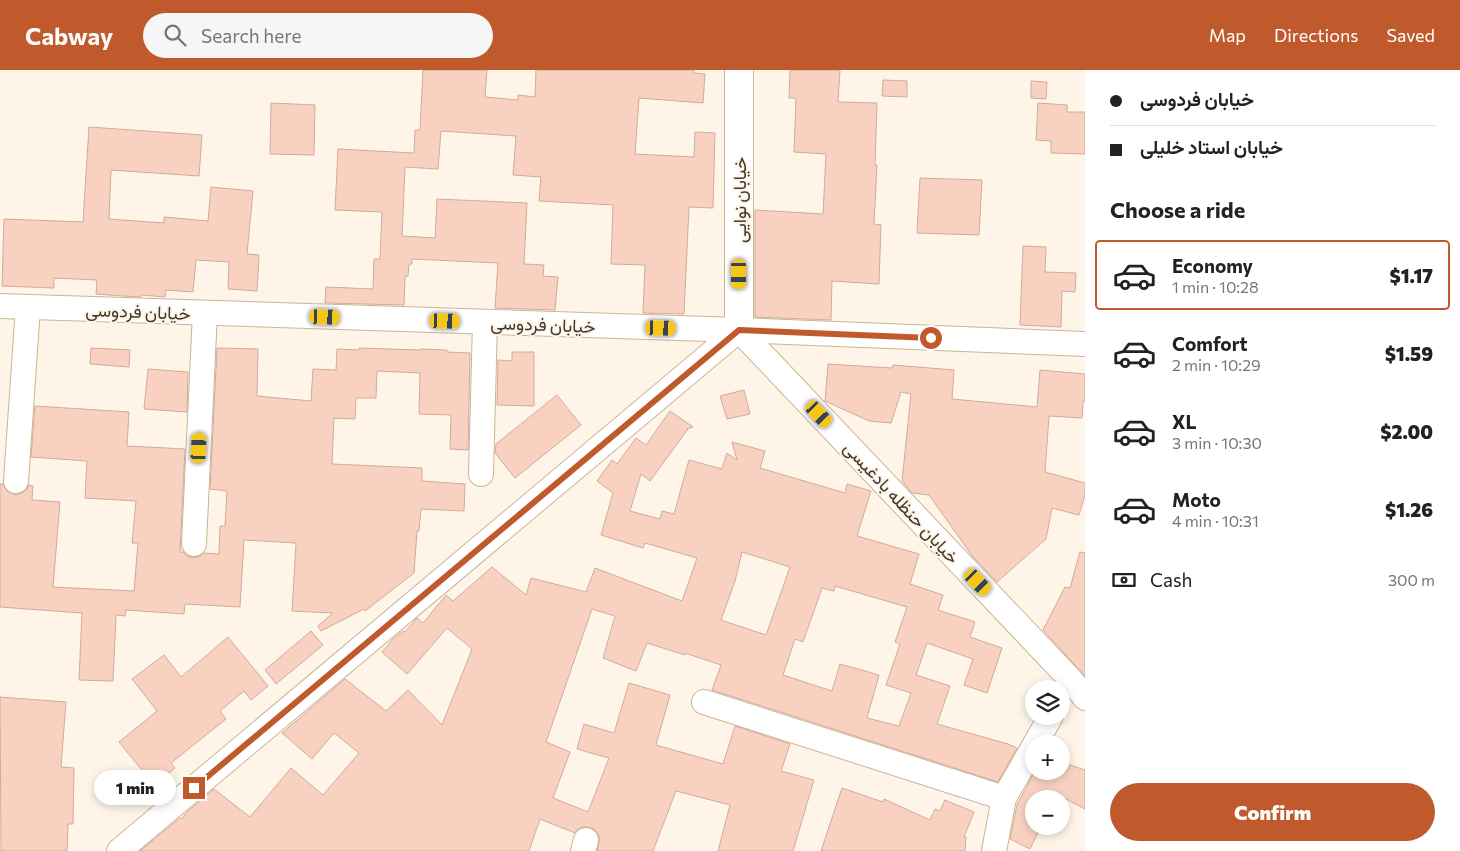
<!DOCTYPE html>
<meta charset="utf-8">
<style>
:root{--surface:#fff;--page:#f6f6f6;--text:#222;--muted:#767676;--line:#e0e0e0;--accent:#c05a2c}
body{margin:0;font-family:Commissioner,Vazirmatn,sans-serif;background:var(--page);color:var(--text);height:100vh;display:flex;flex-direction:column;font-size:19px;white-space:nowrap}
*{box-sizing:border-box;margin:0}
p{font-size:16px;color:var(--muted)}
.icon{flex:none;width:28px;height:28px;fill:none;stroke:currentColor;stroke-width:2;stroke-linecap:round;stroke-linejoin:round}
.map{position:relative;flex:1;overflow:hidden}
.drawer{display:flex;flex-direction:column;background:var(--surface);width:375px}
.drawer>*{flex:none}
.guide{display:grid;align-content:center;height:110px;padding:0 25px;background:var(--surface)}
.tools{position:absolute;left:1025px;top:610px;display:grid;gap:10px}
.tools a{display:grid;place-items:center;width:45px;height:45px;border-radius:50%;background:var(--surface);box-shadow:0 2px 8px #0003;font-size:25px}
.end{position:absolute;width:22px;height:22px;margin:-11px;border:6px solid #c05a2c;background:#fff;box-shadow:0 0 0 2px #fff}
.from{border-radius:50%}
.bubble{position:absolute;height:35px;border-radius:18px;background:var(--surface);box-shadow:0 2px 8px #0003;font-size:16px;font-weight:800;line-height:35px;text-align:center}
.car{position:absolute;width:15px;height:30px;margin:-15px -8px;border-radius:6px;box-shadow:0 0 4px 1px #0007;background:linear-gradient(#f5c518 24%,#345 0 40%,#f5c518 0 76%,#345 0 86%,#f5c518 0)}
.guide b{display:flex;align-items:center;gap:18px;height:48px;font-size:19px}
.guide b+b{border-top:1px solid var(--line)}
.guide i{width:12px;height:12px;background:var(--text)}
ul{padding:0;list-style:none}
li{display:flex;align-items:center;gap:15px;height:70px;margin:0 10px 8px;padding:0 15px;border:2px solid transparent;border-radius:5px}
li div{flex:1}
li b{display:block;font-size:19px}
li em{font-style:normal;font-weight:800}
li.current{border-color:var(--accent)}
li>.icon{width:45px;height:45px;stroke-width:1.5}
h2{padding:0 25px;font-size:22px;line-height:60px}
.pay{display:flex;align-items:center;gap:12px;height:55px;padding:0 25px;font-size:19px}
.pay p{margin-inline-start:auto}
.button{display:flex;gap:10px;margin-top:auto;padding:10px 25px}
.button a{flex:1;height:58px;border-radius:30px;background:var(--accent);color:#fff;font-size:20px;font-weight:800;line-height:58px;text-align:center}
header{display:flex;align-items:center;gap:30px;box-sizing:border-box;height:70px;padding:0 25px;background:var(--accent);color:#fff}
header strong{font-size:24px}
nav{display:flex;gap:28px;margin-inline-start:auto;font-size:18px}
.search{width:350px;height:45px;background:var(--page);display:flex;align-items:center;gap:12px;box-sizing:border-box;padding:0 18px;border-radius:28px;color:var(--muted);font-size:19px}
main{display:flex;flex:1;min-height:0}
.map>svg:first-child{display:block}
.building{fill:#f8d1c1;stroke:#d0ab9b;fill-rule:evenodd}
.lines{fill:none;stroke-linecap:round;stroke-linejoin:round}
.street-casing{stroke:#cab695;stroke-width:26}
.secondary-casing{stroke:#cab695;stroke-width:30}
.street{stroke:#fff;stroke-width:24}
.secondary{stroke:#fff;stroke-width:28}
.route{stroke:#c05a2c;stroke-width:6}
.labels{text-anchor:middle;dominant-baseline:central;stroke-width:4;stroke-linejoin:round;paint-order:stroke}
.street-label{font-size:18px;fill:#41392c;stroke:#fef5e8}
</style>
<header>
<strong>Cabway</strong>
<div class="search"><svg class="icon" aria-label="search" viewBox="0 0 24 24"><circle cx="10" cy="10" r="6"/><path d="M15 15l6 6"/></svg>Search here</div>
<nav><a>Map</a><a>Directions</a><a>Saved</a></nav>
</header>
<main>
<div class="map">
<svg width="1085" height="781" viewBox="0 0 1085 781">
<rect width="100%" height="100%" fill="#fef5e8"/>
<g class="building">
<path d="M 423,0 L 487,0 L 485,27 L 518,30 L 518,25 L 535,27 L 536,0 L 694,0 L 694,3 L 705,4 L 703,33 L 639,28 L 635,84 L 694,87 L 695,62 L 715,63 L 713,138 L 689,137 L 684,244 L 643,243 L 645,195 L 611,194 L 613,135 L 539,131 L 541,107 L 513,105 L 516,66 L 441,61 L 438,99 L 405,97 L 402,166 L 435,168 L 437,129 L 527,133 L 524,194 L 544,195 L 543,206 L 558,207 L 555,240 L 495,238 L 498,193 L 412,189 L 412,194 L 409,194 L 408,206 L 405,206 L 404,235 L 325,233 L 326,217 L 373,219 L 374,189 L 380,189 L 382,142 L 335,140 L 338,79 L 414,83 L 415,60 L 420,60 Z"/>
<path d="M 790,0 L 840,0 L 838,32 L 877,33 L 875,95 L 877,95 L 874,154 L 881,155 L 879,214 L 832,211 L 831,250 L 755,247 L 755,140 L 823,144 L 826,84 L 794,82 L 796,28 L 789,28 Z"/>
<path d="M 883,10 L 907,11 L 907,27 L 882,26 Z"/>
<path d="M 1031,11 L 1047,12 L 1046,29 L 1031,28 Z"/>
<path d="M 271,33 L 315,35 L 314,85 L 270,84 Z"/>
<path d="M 1038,33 L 1067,35 L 1067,42 L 1085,42 L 1085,84 L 1051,83 L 1051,71 L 1036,70 Z"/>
<path d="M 89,57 L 202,65 L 199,106 L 111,100 L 109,149 L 164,153 L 164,147 L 208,151 L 211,117 L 253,121 L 247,184 L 259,185 L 257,221 L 228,219 L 229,192 L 196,190 L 193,222 L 166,220 L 165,227 L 141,225 L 141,227 L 123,226 L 96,224 L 97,210 L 54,208 L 54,218 L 2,216 L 4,149 L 83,152 Z"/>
<path d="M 920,108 L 982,110 L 979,165 L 917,163 Z"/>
<path d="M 1023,176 L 1046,177 L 1045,202 L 1076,203 L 1075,222 L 1062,221 L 1061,257 L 1020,255 Z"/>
<path d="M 91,278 L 130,280 L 129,297 L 90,294 Z"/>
<path d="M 217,278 L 258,279 L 257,326 L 311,331 L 313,299 L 336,300 L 337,279 L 359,280 L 359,278 L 420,280 L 420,279 L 447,280 L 447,282 L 470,283 L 468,380 L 450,379 L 451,345 L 419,344 L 420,303 L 377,301 L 376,328 L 356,328 L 355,349 L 334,348 L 332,394 L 422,398 L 422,411 L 465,414 L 464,441 L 421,439 L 419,461 L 417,461 L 414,503 L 365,541 L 364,539 L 321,561 L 318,556 L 333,543 L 292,541 L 296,473 L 244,470 L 240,537 L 185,534 L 184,544 L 126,540 L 125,546 L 116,545 L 113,611 L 79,610 L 82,543 L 0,537 L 0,414 L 3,414 L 8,422 L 16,425 L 22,423 L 27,419 L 29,415 L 33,416 L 32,430 L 60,432 L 53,517 L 134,521 L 138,473 L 132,473 L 136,431 L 85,428 L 87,391 L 31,387 L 35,336 L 129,342 L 127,376 L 185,379 L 180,482 L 183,482 L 187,486 L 193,488 L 200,486 L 204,483 L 219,484 L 220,456 L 225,456 L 227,421 L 210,419 Z"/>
<path d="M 512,282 L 534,282 L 534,336 L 497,335 L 498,290 L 512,291 Z"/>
<path d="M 828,294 L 892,298 L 893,295 L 954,300 L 952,329 L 1037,337 L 1040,300 L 1085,304 L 1085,331 L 1083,331 L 1082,348 L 1049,346 L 1045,402 L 1085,413 L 1085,425 L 1079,445 L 1052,438 L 1046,469 L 997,512 L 973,487 L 929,425 L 912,423 L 902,411 L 911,324 L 901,322 L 891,353 L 869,351 L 825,331 Z"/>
<path d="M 148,299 L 188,302 L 187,342 L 144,339 Z"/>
<path d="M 744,320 L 750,344 L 727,349 L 720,326 Z"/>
<path d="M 557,325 L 581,355 L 515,408 L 495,383 L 496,374 Z"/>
<path d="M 670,341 L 693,357 L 687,359 L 688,359 L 650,411 L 641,404 L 630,441 L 660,449 L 662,441 L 674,444 L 689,390 L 722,399 L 727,383 L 737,390 L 732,372 L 765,381 L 760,398 L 845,423 L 847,414 L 871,421 L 857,466 L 919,484 L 910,514 L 943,525 L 938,540 L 975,552 L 970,567 L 1002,578 L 987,623 L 964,615 L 973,589 L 927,573 L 916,605 L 950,616 L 937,654 L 1008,674 L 1017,678 L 998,712 L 712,620 L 721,595 L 685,583 L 685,585 L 647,573 L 636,601 L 603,588 L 615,546 L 592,539 L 546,672 L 570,682 L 553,728 L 588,742 L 609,688 L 577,679 L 584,654 L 614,663 L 629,613 L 670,625 L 656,675 L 723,694 L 735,656 L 790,674 L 781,701 L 814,710 L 793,781 L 718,781 L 730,735 L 676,721 L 653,781 L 597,781 L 599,773 L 599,766 L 596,761 L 590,757 L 582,757 L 577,760 L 575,763 L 540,749 L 529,781 L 140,781 L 180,748 L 182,749 L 186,743 L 214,719 L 250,747 L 291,698 L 323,725 L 359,683 L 334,663 L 312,689 L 282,663 L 345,609 L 386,641 L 408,620 L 442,655 L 472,579 L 447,558 L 407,604 L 382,582 L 393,569 L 403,561 L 405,562 L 417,548 L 423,553 L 446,525 L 453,531 L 492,497 L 526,525 L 531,508 L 586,522 L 595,498 L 682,531 L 697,488 L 645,473 L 643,478 L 601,465 L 613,423 L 597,411 L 612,390 L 617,394 L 636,368 L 646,375 ZM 742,482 L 790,497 L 766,565 L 721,550 L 735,511 ZM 835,516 L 907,537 L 895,572 L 900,574 L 886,615 L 911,623 L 899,656 L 867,648 L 879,605 L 840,594 L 832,621 L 783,605 L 795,569 L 803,572 L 822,518 L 834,521 Z"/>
<path d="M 1080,482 L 1085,483 L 1085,606 L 1043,560 L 1065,517 L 1070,518 Z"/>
<path d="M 311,561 L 323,575 L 276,614 L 265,600 Z"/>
<path d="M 228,567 L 268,616 L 251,630 L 244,621 L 220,641 L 226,649 L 171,693 L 175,698 L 154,715 L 119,672 L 157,641 L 132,609 L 164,585 L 181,607 Z"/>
<path d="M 0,627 L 66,632 L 61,697 L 74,698 L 73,754 L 68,754 L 67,781 L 1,781 Z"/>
<path d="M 1061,692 L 1085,700 L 1085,739 L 1066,729 L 1063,740 L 1061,739 L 1061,729 L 1034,729 L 1034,756 L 1041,756 L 1030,779 L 1010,769 L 1017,735 L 1035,701 L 1061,701 Z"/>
<path d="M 842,718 L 883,732 L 884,729 L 930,750 L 935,739 L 940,741 L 945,730 L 974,742 L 964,767 L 966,767 L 965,781 L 821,781 Z"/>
</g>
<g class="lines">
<g class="street-casing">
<g id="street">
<path d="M 0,236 L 739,260 L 1085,274"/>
<path d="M 481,404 L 485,252"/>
<path d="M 16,411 L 28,237"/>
<path d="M 194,474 L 205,243"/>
<path d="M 704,632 L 1004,728"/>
<path d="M 1035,674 L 1051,646"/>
<path d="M 119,781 L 739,260 L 1071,610 L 1085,628"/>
<path d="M 583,781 L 586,770"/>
<path d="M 994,781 L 1004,728 L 1034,676"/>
</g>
</g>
<g class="secondary-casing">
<path id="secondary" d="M 739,260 L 739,0"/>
</g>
<use href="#street" class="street"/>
<use href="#secondary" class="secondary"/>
</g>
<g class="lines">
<path class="route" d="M 194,718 L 739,260 L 931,268"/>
</g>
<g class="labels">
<g class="street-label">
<text transform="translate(739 130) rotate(-90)">خیابان نوایی</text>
<text transform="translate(138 241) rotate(2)">خیابان فردوسی</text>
<text transform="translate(543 254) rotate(2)">خیابان فردوسی</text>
<text transform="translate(902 432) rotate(47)">خیابان حنظله بادغیسی</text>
</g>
</g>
</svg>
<div class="tools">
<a><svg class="icon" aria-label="layers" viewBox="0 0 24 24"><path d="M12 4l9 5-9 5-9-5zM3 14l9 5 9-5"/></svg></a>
<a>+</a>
<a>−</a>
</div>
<i class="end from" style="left:931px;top:268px"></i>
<i class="end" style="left:194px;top:718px"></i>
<div class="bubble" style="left:94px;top:700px;width:82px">1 min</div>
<i class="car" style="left:739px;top:204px;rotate:180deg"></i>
<i class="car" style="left:325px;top:247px;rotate:92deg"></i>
<i class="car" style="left:445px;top:251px;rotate:92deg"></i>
<i class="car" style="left:661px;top:258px;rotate:92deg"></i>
<i class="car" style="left:819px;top:344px;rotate:137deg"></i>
<i class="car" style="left:199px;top:378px;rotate:3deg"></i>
<i class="car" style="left:978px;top:512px;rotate:136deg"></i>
</div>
<section class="drawer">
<div class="guide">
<b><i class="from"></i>خیابان فردوسی</b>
<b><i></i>خیابان استاد خلیلی</b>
</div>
<h2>Choose a ride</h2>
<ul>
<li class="current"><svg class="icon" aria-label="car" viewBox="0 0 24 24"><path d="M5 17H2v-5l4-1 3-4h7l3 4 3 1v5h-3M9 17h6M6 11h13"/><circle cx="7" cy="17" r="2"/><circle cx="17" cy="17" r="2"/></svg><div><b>Economy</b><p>1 min · 10:28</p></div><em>$1.17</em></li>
<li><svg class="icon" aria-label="car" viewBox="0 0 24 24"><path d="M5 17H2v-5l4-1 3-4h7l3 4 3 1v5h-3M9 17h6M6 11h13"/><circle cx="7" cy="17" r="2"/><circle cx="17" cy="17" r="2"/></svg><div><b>Comfort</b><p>2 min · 10:29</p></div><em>$1.59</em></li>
<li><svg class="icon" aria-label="car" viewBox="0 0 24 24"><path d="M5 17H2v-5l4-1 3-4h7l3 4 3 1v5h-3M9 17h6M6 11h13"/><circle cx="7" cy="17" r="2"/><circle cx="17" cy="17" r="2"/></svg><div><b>XL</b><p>3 min · 10:30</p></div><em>$2.00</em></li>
<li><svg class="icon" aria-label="car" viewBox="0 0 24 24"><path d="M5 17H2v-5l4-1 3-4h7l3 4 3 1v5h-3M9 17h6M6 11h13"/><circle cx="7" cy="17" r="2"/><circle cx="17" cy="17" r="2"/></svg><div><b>Moto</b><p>4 min · 10:31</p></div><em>$1.26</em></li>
</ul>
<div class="pay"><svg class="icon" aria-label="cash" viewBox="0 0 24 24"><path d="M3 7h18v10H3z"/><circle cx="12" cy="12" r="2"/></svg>Cash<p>300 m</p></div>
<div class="button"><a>Confirm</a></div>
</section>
</main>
